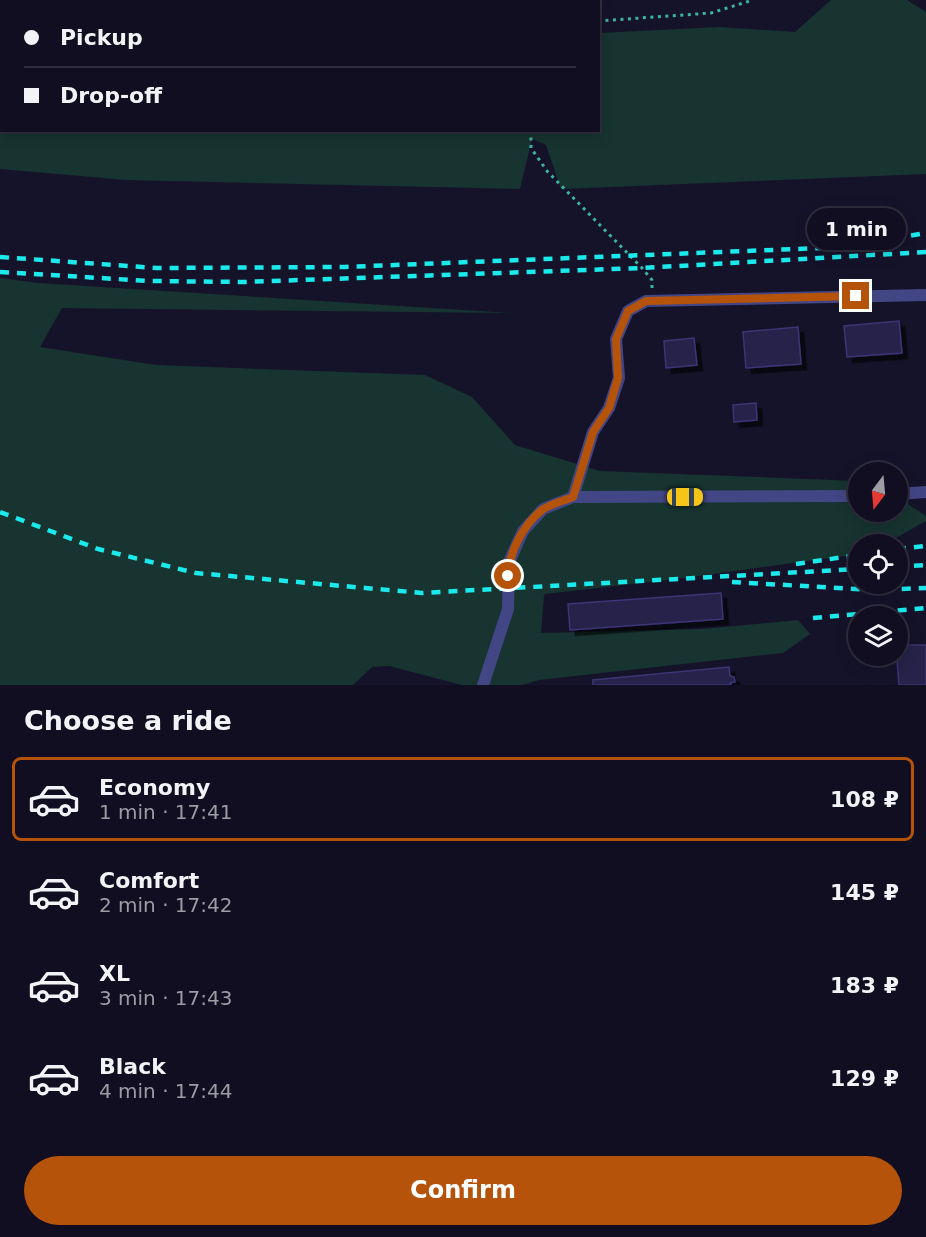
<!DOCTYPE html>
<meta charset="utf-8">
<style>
:root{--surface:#100e20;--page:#191729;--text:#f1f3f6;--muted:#9c9ca5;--line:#302e3e;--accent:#b45309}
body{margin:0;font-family:"DejaVu Sans",sans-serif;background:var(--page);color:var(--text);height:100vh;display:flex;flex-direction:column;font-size:22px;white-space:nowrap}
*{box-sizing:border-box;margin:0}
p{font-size:20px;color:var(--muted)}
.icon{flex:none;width:33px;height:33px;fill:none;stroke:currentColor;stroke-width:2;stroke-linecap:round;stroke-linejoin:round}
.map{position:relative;height:685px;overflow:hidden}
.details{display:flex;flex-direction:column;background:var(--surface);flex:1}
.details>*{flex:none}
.guide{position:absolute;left:0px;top:0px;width:600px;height:132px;box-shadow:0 3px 15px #0003,0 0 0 2px var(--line);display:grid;align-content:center;height:132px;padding:0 24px;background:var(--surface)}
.needle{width:39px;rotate:196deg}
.controls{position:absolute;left:848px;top:462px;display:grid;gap:12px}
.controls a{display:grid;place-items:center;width:60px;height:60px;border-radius:50%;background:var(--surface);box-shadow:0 3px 15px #0003,0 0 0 2px var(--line);font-size:30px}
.end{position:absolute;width:27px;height:27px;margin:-14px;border:8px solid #b45309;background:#fff;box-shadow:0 0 0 3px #fff}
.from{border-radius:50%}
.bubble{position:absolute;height:42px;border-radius:21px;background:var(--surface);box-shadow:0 3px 15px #0003,0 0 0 2px var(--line);font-size:20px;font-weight:600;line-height:42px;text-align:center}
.car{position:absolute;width:18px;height:36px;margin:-18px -9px;border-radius:8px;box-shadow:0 0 4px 2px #0007;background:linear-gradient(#f5c518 24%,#345 0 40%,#f5c518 0 76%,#345 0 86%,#f5c518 0)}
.guide b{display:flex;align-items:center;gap:21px;height:57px;font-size:22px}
.guide b+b{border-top:2px solid var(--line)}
.guide i{width:15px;height:15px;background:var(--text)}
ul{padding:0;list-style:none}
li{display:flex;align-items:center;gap:18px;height:84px;margin:0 12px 9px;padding:0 12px;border:3px solid transparent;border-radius:9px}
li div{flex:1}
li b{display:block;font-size:22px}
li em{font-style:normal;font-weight:600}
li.selected{border-color:var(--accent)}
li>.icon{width:54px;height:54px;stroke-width:1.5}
h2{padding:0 24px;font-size:27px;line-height:72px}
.primary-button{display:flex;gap:12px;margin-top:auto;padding:12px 24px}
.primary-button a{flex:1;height:69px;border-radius:36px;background:var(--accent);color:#fff;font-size:24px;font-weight:600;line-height:69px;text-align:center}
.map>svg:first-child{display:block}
.green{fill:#173430}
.building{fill:#26214a;stroke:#3c3574;stroke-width:1.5;filter:url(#shadow)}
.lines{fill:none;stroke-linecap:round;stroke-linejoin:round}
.path{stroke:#3cb4a2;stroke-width:3;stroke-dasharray:3 4.5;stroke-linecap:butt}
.minor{stroke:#434685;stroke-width:12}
.rail{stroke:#1beaec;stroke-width:4.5;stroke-dasharray:9 8;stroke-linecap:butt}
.route{stroke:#b45309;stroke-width:8}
</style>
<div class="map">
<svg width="926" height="685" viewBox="0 0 926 685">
<defs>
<filter id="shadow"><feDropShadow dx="5.5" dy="5.5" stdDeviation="0" flood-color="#0009"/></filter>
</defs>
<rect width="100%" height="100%" fill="#15132a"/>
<g class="green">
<path d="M 831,0 L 907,0 L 926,12 L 926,174 L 561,189 L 546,145 L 532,139 L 520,189 L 126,180 L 0,169 L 0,36 L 2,130 L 598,130 L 599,33 L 719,27 L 795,32 Z"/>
<path d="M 0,278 L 38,283 L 511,313 L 62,308 L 40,347 L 156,365 L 425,375 L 472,397 L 515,445 L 600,471 L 858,481 L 858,512 L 897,512 L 897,497 L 926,516 L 926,521 L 885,544 L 858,544 L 858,554 L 676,579 L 545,594 L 544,596 L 541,633 L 702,629 L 798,620 L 810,634 L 783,653 L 539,680 L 522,685 L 462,685 L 389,666 L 372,667 L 353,685 L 0,685 Z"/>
</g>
<g class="building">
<path d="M 899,321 L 902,353 L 847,357 L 844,326 Z"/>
<path d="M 798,327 L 801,364 L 746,368 L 743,332 Z"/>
<path d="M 694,338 L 697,365 L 666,368 L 664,341 Z"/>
<path d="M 756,403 L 757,420 L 734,422 L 733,405 Z"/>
<path d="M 721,593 L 723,619 L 570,630 L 568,604 Z"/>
<path d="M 900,645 L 926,645 L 926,685 L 899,685 L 897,659 L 900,658 Z"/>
<path d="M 729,667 L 730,676 L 734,677 L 735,682 L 730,683 L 731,685 L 593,685 L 593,680 Z"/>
</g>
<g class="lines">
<g class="path">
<path d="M 147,0 L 147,2"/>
<path d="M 0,20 L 2,20"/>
<path d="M 598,21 L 711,13 L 753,0"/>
<path d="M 531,130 L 531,148 L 547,171 L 642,268 L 652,280 L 652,288"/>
</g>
<g class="minor">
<path d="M 897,494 L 926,492"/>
<path d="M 573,497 L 593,432 L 609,408 L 619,378 L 616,339 L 628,311 L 646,301 L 926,295"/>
<path d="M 483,685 L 508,609 L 509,562 L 523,531 L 543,509 L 573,497 L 858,496"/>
</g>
<g class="rail">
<path d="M 844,247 L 926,233"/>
<path d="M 0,257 L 157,268 L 345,267 L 821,248"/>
<path d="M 0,272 L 150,281 L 244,282 L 642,268 L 926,252"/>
<path d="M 0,512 L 98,549 L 196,573 L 422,593 L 858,569"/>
<path d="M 897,549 L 926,546"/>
<path d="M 796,564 L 858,555"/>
<path d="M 897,567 L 926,565"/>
<path d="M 732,582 L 874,590 L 926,588"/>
<path d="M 813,618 L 926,608"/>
</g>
</g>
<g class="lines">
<path class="route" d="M 508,576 C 509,552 523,525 542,510 C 550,504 563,501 573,497 L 593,432 L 609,408 L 618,378 L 616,339 L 628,311 L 646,301 L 856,296"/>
</g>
</svg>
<div class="controls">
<a><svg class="needle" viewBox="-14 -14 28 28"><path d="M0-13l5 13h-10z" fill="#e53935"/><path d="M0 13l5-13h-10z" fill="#9c9ca5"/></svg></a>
<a><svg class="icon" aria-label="locate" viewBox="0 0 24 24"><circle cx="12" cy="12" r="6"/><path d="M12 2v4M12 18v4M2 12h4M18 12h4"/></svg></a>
<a><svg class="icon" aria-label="layers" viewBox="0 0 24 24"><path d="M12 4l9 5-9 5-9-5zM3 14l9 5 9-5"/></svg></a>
</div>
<i class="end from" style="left:508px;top:576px"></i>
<i class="end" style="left:856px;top:296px"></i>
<div class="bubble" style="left:807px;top:208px;width:99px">1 min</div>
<i class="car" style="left:685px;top:497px;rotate:90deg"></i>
<div class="guide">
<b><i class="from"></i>Pickup</b>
<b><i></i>Drop-off</b>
</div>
</div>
<section class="details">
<h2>Choose a ride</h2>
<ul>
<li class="selected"><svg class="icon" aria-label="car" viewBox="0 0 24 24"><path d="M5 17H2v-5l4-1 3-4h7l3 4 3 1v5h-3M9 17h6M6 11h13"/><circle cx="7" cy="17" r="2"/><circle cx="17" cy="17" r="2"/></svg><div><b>Economy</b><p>1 min · 17:41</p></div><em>108 ₽</em></li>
<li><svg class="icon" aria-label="car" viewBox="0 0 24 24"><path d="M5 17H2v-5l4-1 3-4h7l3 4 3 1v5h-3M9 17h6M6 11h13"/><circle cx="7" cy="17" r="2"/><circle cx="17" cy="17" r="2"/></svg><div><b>Comfort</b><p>2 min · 17:42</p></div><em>145 ₽</em></li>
<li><svg class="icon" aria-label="car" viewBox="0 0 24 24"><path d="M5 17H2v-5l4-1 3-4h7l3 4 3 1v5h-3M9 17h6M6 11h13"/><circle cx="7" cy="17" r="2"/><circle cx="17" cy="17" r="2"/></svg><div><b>XL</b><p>3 min · 17:43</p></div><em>183 ₽</em></li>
<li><svg class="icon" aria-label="car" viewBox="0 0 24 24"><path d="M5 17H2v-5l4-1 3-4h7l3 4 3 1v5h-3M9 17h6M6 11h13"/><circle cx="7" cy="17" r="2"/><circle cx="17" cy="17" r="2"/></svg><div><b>Black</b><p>4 min · 17:44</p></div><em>129 ₽</em></li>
</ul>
<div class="primary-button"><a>Confirm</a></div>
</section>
